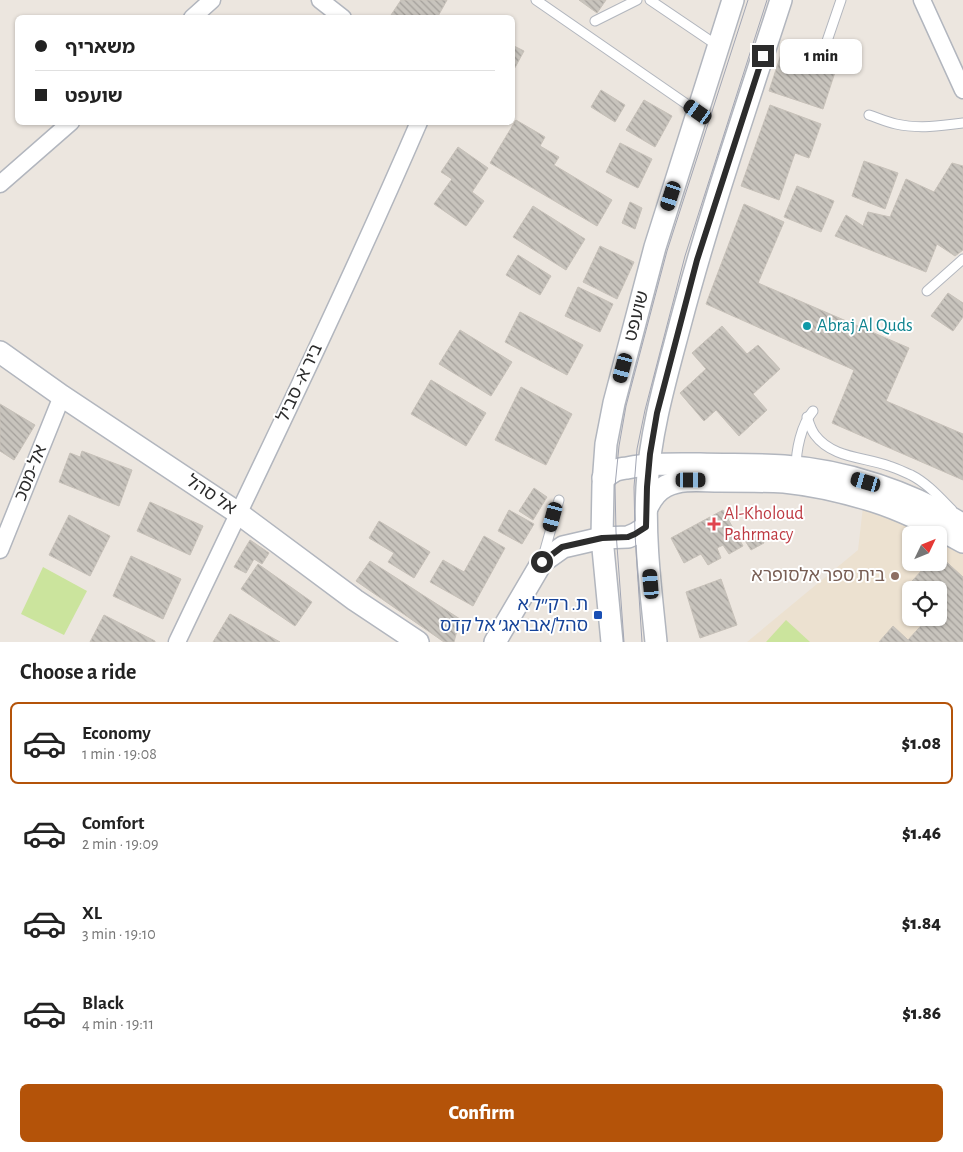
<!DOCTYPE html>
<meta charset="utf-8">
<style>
:root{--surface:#fff;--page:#f6f6f6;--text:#222;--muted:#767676;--line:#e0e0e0;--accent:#b45309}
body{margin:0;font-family:"Alegreya Sans","Noto Sans Hebrew",sans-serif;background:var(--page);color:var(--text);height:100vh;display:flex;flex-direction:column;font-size:19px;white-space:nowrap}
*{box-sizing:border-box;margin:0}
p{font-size:16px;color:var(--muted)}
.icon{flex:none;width:28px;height:28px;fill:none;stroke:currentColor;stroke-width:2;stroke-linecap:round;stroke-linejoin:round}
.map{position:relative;height:642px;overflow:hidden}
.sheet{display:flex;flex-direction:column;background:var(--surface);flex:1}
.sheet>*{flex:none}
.banner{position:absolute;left:15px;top:15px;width:500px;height:110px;border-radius:8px;box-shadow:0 1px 4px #0004;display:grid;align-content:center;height:110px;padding:0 20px;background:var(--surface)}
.needle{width:32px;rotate:47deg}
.controls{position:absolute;left:902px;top:526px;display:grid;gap:10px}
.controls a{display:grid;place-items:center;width:45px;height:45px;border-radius:8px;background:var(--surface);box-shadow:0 1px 4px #0004;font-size:25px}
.end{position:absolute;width:22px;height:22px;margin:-11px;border:6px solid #2c2c2c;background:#fff;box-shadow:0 0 0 2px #fff}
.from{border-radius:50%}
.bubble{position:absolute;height:35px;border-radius:8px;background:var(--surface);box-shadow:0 1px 4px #0004;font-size:16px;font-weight:800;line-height:35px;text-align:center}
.car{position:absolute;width:15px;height:30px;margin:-15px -8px;border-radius:6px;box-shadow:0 0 4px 1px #0007;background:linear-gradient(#222 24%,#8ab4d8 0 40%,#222 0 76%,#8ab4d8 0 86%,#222 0)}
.banner b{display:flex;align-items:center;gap:18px;height:48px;font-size:19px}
.banner b+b{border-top:1px solid var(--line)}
.banner i{width:12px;height:12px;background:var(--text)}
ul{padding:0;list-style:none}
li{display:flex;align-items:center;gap:15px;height:82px;margin:0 10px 8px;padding:0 10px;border:2px solid transparent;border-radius:8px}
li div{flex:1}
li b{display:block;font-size:19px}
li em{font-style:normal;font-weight:800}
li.current{border-color:var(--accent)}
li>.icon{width:45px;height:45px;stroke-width:1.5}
h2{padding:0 20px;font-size:22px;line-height:60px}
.action{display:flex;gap:10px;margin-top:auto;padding:10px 20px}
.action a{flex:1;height:58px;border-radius:8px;background:var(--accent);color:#fff;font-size:20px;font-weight:800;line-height:58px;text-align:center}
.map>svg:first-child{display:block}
.education{fill:#ece1d0;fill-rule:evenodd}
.pitch{fill:#cbe49d}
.building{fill:url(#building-back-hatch);stroke:#c7c1b9}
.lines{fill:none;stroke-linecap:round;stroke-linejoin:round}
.service-casing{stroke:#b2b6be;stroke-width:11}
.minor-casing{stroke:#b2b6be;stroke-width:19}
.tertiary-casing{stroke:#b2b6be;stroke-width:24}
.service{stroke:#fff;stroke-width:9}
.minor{stroke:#fff;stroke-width:16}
.tertiary{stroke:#fff;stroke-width:21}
.tram{stroke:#a2a6b4;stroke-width:1}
.route{stroke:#2c2c2c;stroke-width:6}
.culture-dot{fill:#0f9aa8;stroke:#fff;stroke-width:2}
.health-dot{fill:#e0444e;stroke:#fff;stroke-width:2}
.education-dot{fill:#8d6e63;stroke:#fff;stroke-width:2}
.transit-dot{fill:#1a4fb4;stroke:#fff;stroke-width:2}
.labels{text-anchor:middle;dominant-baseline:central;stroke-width:4;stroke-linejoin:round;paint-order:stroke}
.street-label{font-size:18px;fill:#2c2c2c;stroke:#fff}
.culture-label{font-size:18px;fill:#0d838f;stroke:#fff;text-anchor:start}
.health-label{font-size:18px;fill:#be3a42;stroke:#fff;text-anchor:start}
.education-label{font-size:18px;fill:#785e54;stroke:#fff;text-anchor:end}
.transit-label{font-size:18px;fill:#164399;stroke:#fff;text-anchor:end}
</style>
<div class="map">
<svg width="963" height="642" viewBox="0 0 963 642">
<defs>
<pattern id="building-back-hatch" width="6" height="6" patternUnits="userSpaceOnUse" patternTransform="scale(1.25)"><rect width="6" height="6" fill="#c8c4bd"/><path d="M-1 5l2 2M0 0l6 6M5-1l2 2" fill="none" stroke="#a39f9a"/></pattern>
</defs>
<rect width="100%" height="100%" fill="#ece6df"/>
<path class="education" d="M 863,507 L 932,535 L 911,535 L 911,562 L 939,562 L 939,539 L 963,553 L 963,642 L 747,642 L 858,550 ZM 911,590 L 939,590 L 939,618 L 911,618 Z"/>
<g class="pitch">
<path d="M 43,567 L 87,591 L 64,635 L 21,614 Z"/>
<path d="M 786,620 L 810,642 L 766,642 Z"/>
</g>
<g class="building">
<path d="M 401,0 L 447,0 L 437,18 L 395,18 L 391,15 Z"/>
<path d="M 579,0 L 606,0 L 597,13 Z"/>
<path d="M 512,45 L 524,51 L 512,73 Z"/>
<path d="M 784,45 L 838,63 L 823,109 L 769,91 Z"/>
<path d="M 601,90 L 625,105 L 615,122 L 591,107 Z"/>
<path d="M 644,100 L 672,116 L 655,147 L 626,130 Z"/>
<path d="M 770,105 L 821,124 L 809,158 L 795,153 L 779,200 L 741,186 Z"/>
<path d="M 516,120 L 545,137 L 540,146 L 559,157 L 554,165 L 612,200 L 597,226 L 490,163 Z"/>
<path d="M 620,143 L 652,159 L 638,188 L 606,172 Z"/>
<path d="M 458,147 L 488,168 L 472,192 L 484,201 L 466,226 L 434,204 L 452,179 L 441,172 Z"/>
<path d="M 864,161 L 898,173 L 885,209 L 852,196 Z"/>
<path d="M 952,163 L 963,166 L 963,250 L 955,256 L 937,244 L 926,272 L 835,236 L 846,215 L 863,226 L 868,212 L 890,217 L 906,179 L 934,192 Z"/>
<path d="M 797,186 L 834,201 L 821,232 L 784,217 Z"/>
<path d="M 630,202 L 642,208 L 635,229 L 622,223 Z"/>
<path d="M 744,204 L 784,222 L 758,283 L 909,348 L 886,401 L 963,434 L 963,480 L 832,423 L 854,370 L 706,304 Z"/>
<path d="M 533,206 L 585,239 L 566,270 L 513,237 Z"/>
<path d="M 600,246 L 634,262 L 617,299 L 583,282 Z"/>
<path d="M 518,255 L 551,276 L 540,295 L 506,275 Z"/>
<path d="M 578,287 L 613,304 L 600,332 L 565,316 Z"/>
<path d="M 948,293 L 963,303 L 963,317 L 953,331 L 931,316 Z"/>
<path d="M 520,312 L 583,345 L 567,375 L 505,342 Z"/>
<path d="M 722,326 L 747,354 L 758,345 L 780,369 L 753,394 L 767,410 L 739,436 L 716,410 L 704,421 L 680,393 L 706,369 L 692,353 Z"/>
<path d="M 460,330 L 512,362 L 491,396 L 439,364 Z"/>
<path d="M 431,380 L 486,413 L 466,446 L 411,414 Z"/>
<path d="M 521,387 L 572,414 L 546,465 L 495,440 Z"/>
<path d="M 0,404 L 35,425 L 14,460 L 0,451 Z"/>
<path d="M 82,451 L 132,470 L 119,506 L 59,482 L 70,453 L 80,457 Z"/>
<path d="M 534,488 L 547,497 L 533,520 L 519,511 Z"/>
<path d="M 150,502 L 203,526 L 190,555 L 137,531 Z"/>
<path d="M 509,510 L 534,524 L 522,544 L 498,531 Z"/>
<path d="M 723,510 L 743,546 L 729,554 L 723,545 L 717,548 L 721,558 L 708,565 L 701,554 L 684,563 L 671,538 Z"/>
<path d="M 69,515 L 110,536 L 90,576 L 49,555 Z"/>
<path d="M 379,521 L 430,552 L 414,578 L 388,562 L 394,553 L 369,538 Z"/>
<path d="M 757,531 L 764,543 L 751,550 L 744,539 Z"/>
<path d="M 484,536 L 505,548 L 473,606 L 430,582 L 443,560 L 464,572 Z"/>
<path d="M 250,540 L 269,553 L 262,564 L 254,559 L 246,573 L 234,567 Z"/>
<path d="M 939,555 L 963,577 L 963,642 L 879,642 L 893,626 L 908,640 L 928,618 L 939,618 L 939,590 L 911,590 L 911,599 L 903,591 L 923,569 L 916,562 L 939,562 Z"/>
<path d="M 131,556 L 181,579 L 163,619 L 113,596 Z"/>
<path d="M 370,561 L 460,619 L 454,642 L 444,642 L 356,581 Z"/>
<path d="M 258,564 L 312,602 L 295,626 L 241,589 Z"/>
<path d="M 721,579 L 737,625 L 700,638 L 686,592 Z"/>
<path d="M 230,614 L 280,642 L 213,642 Z"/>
<path d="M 104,615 L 155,641 L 155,642 L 90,642 Z"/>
</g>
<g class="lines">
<g class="service-casing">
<g id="service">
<path d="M 536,0 L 698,112"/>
<path d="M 650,0 L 718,46"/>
<path d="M 595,21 L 637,0"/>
<path d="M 826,44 L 841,0"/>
<path d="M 869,115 C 878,118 887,122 896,124 C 918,129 941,126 963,123"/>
<path d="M 927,291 L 963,259"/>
<path d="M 807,417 C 809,423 811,430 815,435 C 832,458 864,457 889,466 C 896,468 904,472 911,475 C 927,483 940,498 952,510"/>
<path d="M 796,469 C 796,450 801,425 813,411"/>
<path d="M 543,557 L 559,500"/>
</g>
</g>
<g class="minor-casing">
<g id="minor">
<path d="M 320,0 L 343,18"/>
<path d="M 922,0 L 963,90"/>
<path d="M 192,18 L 212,0"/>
<path d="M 0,184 L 71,122"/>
<path d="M 0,550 L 62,396"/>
<path d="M 177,642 C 259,470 343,298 419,122"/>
</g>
</g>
<g class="tertiary-casing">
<g id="tertiary">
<path d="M 0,352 L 62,396 L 238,513 L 355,600 L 418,642"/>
<path d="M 603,478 C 608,476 612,472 616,470 C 620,469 624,468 627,468 C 651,463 675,464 700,464 C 728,465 756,464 784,466 C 844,470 912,492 963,525"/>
<path d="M 647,508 C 651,499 656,491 666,486 C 682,478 702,481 719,481 C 740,481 762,481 784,482 C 814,485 844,492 873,501 C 905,511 934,526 963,542"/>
<path d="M 495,642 L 542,562 L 563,547 L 602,538 L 628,537 L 635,534 L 646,527"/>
<path d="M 612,642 L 602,538 L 603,485 L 606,444 L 614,403 L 655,247 L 733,0"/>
<path d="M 656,642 C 651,591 644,539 647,487 C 650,432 666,378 680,325 C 709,215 746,108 781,0"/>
</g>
</g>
<use href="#service" class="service"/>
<use href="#minor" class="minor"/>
<use href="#tertiary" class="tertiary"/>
<g class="tram">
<path d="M 624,642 L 616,532 L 615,486 L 619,446 L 626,406 L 667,251 L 748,0"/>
<path d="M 642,642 L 635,534 L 634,487 L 637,449 L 645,410 L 685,256 L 767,0"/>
</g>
</g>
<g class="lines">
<path class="route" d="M 542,562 L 562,547 L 602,538 L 628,537 L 635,534 L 646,527 L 647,487 L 650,454 L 657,413 L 697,260 L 763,56"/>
</g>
<circle class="culture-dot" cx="807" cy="326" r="5"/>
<path class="health-dot" d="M711.5 516.5h5v5h5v5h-5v5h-5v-5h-5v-5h5z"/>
<circle class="education-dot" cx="895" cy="576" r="5"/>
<rect class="transit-dot" x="593" y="610" width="10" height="10" rx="2.5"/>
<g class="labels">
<g class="street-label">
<text transform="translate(637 316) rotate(-75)">שועפט</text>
<text transform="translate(300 383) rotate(-65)">ביר א- סביל</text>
<text transform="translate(31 473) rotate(-68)">אל-מסכ</text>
<text transform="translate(211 495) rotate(34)">אל סהל</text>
</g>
<g class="culture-label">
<text x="817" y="326">Abraj Al Quds</text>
</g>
<g class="health-label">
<text x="724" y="514">Al-Kholoud<tspan x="724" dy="21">Pahrmacy</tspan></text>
</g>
<g class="education-label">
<text x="885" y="576">בית ספר אלסופרא</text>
</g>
<g class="transit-label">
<text x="588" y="605">ת. רק״ל א<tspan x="588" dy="21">סהל/אבראג׳ אל קדס</tspan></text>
</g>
</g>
</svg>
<div class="controls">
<a><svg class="needle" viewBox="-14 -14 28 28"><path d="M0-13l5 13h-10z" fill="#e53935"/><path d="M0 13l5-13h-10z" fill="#767676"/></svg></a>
<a><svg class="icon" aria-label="locate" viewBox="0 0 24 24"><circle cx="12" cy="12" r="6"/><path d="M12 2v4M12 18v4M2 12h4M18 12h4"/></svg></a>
</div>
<i class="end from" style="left:542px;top:562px"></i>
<i class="end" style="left:763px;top:56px"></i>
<div class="bubble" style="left:780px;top:39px;width:82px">1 min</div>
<i class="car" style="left:698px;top:112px;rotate:305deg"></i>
<i class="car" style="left:671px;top:196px;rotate:198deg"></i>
<i class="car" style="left:623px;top:368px;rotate:195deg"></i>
<i class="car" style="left:691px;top:480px;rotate:90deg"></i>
<i class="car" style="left:866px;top:482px;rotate:286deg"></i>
<i class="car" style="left:553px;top:517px;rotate:195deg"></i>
<i class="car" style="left:651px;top:584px;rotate:355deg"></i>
<div class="banner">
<b><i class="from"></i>משאריף</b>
<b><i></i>שועפט</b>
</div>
</div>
<section class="sheet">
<h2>Choose a ride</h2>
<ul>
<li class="current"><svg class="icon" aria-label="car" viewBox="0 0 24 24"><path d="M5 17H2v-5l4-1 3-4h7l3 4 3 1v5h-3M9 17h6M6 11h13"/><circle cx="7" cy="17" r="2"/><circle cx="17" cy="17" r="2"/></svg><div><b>Economy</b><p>1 min · 19:08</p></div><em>$1.08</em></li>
<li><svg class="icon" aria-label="car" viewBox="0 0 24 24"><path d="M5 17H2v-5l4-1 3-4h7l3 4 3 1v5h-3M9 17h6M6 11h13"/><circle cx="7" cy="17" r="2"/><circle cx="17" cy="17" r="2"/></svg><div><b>Comfort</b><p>2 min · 19:09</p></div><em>$1.46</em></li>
<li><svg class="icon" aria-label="car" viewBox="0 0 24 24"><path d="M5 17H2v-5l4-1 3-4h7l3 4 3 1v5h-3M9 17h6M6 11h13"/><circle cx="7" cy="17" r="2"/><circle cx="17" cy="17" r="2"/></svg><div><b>XL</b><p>3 min · 19:10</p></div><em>$1.84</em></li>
<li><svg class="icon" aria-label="car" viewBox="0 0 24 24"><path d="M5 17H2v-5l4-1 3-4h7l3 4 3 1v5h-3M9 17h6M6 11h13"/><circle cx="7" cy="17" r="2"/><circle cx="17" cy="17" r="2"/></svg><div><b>Black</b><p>4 min · 19:11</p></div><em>$1.86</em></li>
</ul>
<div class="action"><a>Confirm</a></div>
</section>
